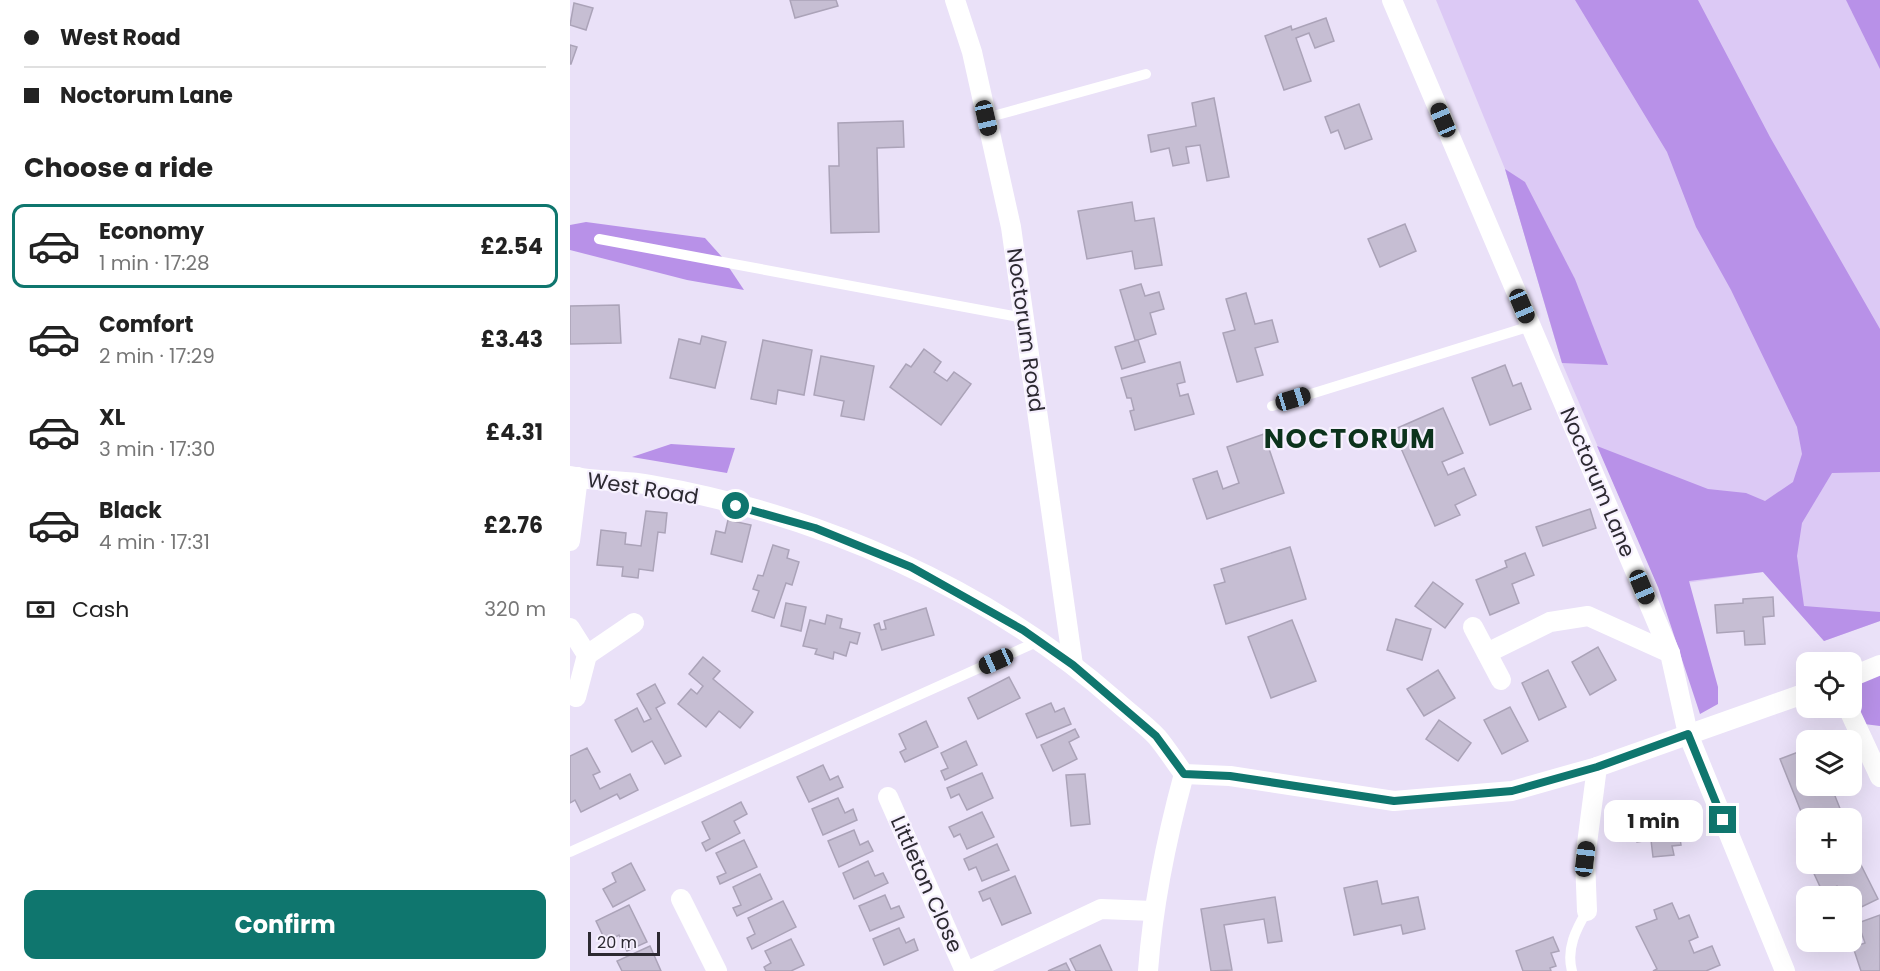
<!DOCTYPE html>
<meta charset="utf-8">
<style>
:root{--surface:#fff;--page:#f2f2f2;--text:#222;--muted:#767676;--line:#e0e0e0;--accent:#0f766e}
body{margin:0;font-family:Poppins,sans-serif;background:var(--page);color:var(--text);height:100vh;display:flex;flex-direction:column;font-size:22px;white-space:nowrap}
*{box-sizing:border-box;margin:0}
p{font-size:20px;color:var(--muted)}
.icon{flex:none;width:33px;height:33px;fill:none;stroke:currentColor;stroke-width:2;stroke-linecap:round;stroke-linejoin:round}
.map{position:relative;flex:1;overflow:hidden}
.sheet{display:flex;flex-direction:column;background:var(--surface);width:570px}
.sheet>*{flex:none}
.banner{display:grid;align-content:center;height:132px;padding:0 24px;background:var(--surface)}
.buttons{position:absolute;left:1226px;top:652px;display:grid;gap:12px}
.buttons a{display:grid;place-items:center;width:66px;height:66px;border-radius:12px;background:var(--surface);box-shadow:0 6px 24px #0002;font-size:30px}
.scale{position:absolute;left:18px;bottom:15px;width:72px;box-sizing:border-box;padding-left:6px;border:3px solid #2c2931;border-top:0;font-size:16px;line-height:21px;white-space:nowrap;color:#2c2931;-webkit-text-stroke:4px #f6f0fe;paint-order:stroke}
.end{position:absolute;width:27px;height:27px;margin:-14px;border:8px solid #0f766e;background:#fff;box-shadow:0 0 0 3px #fff}
.from{border-radius:50%}
.bubble{position:absolute;height:42px;border-radius:12px;background:var(--surface);box-shadow:0 6px 24px #0002;font-size:20px;font-weight:700;line-height:42px;text-align:center}
.car{position:absolute;width:18px;height:36px;margin:-18px -9px;border-radius:8px;box-shadow:0 0 4px 2px #0007;background:linear-gradient(#222 24%,#8ab4d8 0 40%,#222 0 76%,#8ab4d8 0 86%,#222 0)}
.banner b{display:flex;align-items:center;gap:21px;height:57px;font-size:22px}
.banner b+b{border-top:2px solid var(--line)}
.banner i{width:15px;height:15px;background:var(--text)}
ul{padding:0;list-style:none}
li{display:flex;align-items:center;gap:18px;height:84px;margin:0 12px 9px;padding:0 12px;border:3px solid transparent;border-radius:12px}
li div{flex:1}
li b{display:block;font-size:22px}
li em{font-style:normal;font-weight:700}
li.current{border-color:var(--accent)}
li>.icon{width:54px;height:54px;stroke-width:1.5}
h2{padding:0 24px;font-size:27px;line-height:72px}
.pay{display:flex;align-items:center;gap:15px;height:66px;padding:0 24px;font-size:22px}
.pay p{margin-inline-start:auto}
.action{display:flex;gap:12px;margin-top:auto;padding:12px 24px}
.action a{flex:1;height:69px;border-radius:12px;background:var(--accent);color:#fff;font-size:24px;font-weight:700;line-height:69px;text-align:center}
main{display:flex;flex:1;min-height:0}
.map>svg:first-child{display:block}
.green{fill:#dcc9f5}
.forest{fill:#b891e8}
.building{fill:#c6bed3;stroke:#aba3b8;stroke-width:1.5}
.lines{fill:none;stroke-linecap:round;stroke-linejoin:round}
.service{stroke:#fff;stroke-width:10}
.minor{stroke:#fff;stroke-width:20}
.route{stroke:#0f766e;stroke-width:8}
.labels{text-anchor:middle;dominant-baseline:central;stroke-width:4.5;stroke-linejoin:round;paint-order:stroke}
.street-label{font-size:21px;fill:#2c2931;stroke:#f6f0fe}
.district-label{font-size:27px;font-weight:bold;letter-spacing:1.5px;fill:#0c331c;stroke:#f6f0fe}
</style>
<main>
<section class="sheet">
<div class="banner">
<b><i class="from"></i>West Road</b>
<b><i></i>Noctorum Lane</b>
</div>
<h2>Choose a ride</h2>
<ul>
<li class="current"><svg class="icon" aria-label="car" viewBox="0 0 24 24"><path d="M5 17H2v-5l4-1 3-4h7l3 4 3 1v5h-3M9 17h6M6 11h13"/><circle cx="7" cy="17" r="2"/><circle cx="17" cy="17" r="2"/></svg><div><b>Economy</b><p>1 min · 17:28</p></div><em>£2.54</em></li>
<li><svg class="icon" aria-label="car" viewBox="0 0 24 24"><path d="M5 17H2v-5l4-1 3-4h7l3 4 3 1v5h-3M9 17h6M6 11h13"/><circle cx="7" cy="17" r="2"/><circle cx="17" cy="17" r="2"/></svg><div><b>Comfort</b><p>2 min · 17:29</p></div><em>£3.43</em></li>
<li><svg class="icon" aria-label="car" viewBox="0 0 24 24"><path d="M5 17H2v-5l4-1 3-4h7l3 4 3 1v5h-3M9 17h6M6 11h13"/><circle cx="7" cy="17" r="2"/><circle cx="17" cy="17" r="2"/></svg><div><b>XL</b><p>3 min · 17:30</p></div><em>£4.31</em></li>
<li><svg class="icon" aria-label="car" viewBox="0 0 24 24"><path d="M5 17H2v-5l4-1 3-4h7l3 4 3 1v5h-3M9 17h6M6 11h13"/><circle cx="7" cy="17" r="2"/><circle cx="17" cy="17" r="2"/></svg><div><b>Black</b><p>4 min · 17:31</p></div><em>£2.76</em></li>
</ul>
<div class="pay"><svg class="icon" aria-label="cash" viewBox="0 0 24 24"><path d="M3 7h18v10H3z"/><circle cx="12" cy="12" r="2"/></svg>Cash<p>320 m</p></div>
<div class="action"><a>Confirm</a></div>
</section>
<div class="map">
<svg width="1310" height="971" viewBox="0 0 1310 971">
<rect width="100%" height="100%" fill="#eae1f8"/>
<path class="green" d="M 866,0 L 1310,0 L 1310,621 L 1254,641 L 1193,572 L 1088,587 L 992,363 L 935,169 Z"/>
<g class="forest">
<path d="M 1005,0 L 1128,0 L 1200,137 L 1310,329 L 1310,472 L 1262,473 L 1232,523 L 1227,556 L 1234,606 L 1310,612 L 1310,621 L 1254,641 L 1193,572 L 1119,581 L 1148,687 L 1148,704 L 1130,714 L 1088,587 L 1027,446 L 1138,489 L 1176,493 L 1195,501 L 1223,482 L 1232,454 L 1227,427 L 1161,290 L 1126,227 L 1097,152 Z"/>
<path d="M 1276,0 L 1310,0 L 1310,69 Z"/>
<path d="M 935,169 L 955,182 L 1005,279 L 1038,365 L 992,363 Z"/>
<path d="M 16,222 L 135,238 L 152,257 L 174,290 L 117,280 L 0,250 L 0,225 Z"/>
<path d="M 101,444 L 165,448 L 157,473 L 62,457 Z"/>
<path d="M 1310,665 L 1310,726 L 1294,724 L 1281,708 L 1281,672 Z"/>
</g>
<g class="building">
<path d="M 220,0 L 266,0 L 268,6 L 225,18 Z"/>
<path d="M 4,3 L 23,8 L 16,30 L 0,25 Z"/>
<path d="M 756,18 L 764,41 L 745,48 L 739,33 L 726,38 L 741,81 L 714,90 L 695,36 L 721,26 L 722,30 Z"/>
<path d="M 0,45 L 7,47 L 1,64 L 0,64 Z"/>
<path d="M 644,98 L 659,177 L 637,181 L 630,145 L 616,147 L 619,163 L 603,166 L 599,148 L 581,152 L 578,135 L 626,126 L 622,103 Z"/>
<path d="M 789,104 L 802,139 L 775,149 L 768,130 L 761,133 L 755,117 Z"/>
<path d="M 333,121 L 334,147 L 307,148 L 309,232 L 261,233 L 259,166 L 269,166 L 268,123 Z"/>
<path d="M 562,202 L 565,221 L 584,218 L 592,265 L 565,269 L 562,251 L 517,259 L 508,211 Z"/>
<path d="M 835,224 L 846,251 L 810,267 L 798,239 Z"/>
<path d="M 571,284 L 575,296 L 589,292 L 594,309 L 580,313 L 586,334 L 568,340 L 565,340 L 550,290 Z"/>
<path d="M 676,293 L 685,324 L 702,320 L 708,342 L 685,348 L 693,375 L 667,382 L 653,333 L 665,330 L 656,299 Z"/>
<path d="M 49,305 L 51,343 L 0,344 L 0,306 Z"/>
<path d="M 132,336 L 156,342 L 145,388 L 100,378 L 109,339 L 130,344 Z"/>
<path d="M 193,340 L 242,350 L 234,395 L 208,390 L 206,404 L 181,399 Z"/>
<path d="M 568,340 L 575,362 L 552,369 L 545,347 Z"/>
<path d="M 354,349 L 371,362 L 364,372 L 377,381 L 384,372 L 401,384 L 371,425 L 320,387 L 336,364 L 341,367 Z"/>
<path d="M 251,356 L 304,366 L 294,420 L 271,416 L 274,401 L 244,395 Z"/>
<path d="M 610,362 L 615,382 L 607,384 L 610,396 L 618,394 L 624,414 L 565,430 L 560,411 L 564,410 L 561,398 L 557,398 L 551,378 Z"/>
<path d="M 935,365 L 943,386 L 951,383 L 961,409 L 920,425 L 902,378 Z"/>
<path d="M 873,408 L 893,453 L 872,462 L 878,475 L 894,468 L 906,495 L 885,505 L 890,515 L 865,526 L 823,430 Z"/>
<path d="M 694,434 L 714,493 L 637,519 L 623,479 L 647,471 L 653,489 L 669,483 L 657,447 Z"/>
<path d="M 1020,509 L 1026,528 L 973,546 L 966,527 Z"/>
<path d="M 76,511 L 97,513 L 95,533 L 88,532 L 83,571 L 69,569 L 68,578 L 52,576 L 53,567 L 27,565 L 31,530 L 56,533 L 55,544 L 71,546 Z"/>
<path d="M 158,520 L 181,525 L 172,562 L 141,554 L 146,531 L 155,533 Z"/>
<path d="M 203,545 L 219,550 L 217,558 L 229,562 L 222,585 L 216,583 L 204,618 L 182,611 L 189,591 L 183,589 L 188,575 L 193,576 Z"/>
<path d="M 720,547 L 736,599 L 656,624 L 644,585 L 655,582 L 651,569 Z"/>
<path d="M 955,553 L 964,575 L 942,584 L 949,603 L 920,615 L 906,580 L 937,567 L 935,561 Z"/>
<path d="M 863,582 L 893,604 L 875,628 L 845,606 Z"/>
<path d="M 1203,597 L 1204,616 L 1193,617 L 1195,644 L 1175,645 L 1174,631 L 1147,633 L 1145,605 L 1173,603 L 1173,599 Z"/>
<path d="M 216,603 L 236,607 L 231,631 L 211,626 Z"/>
<path d="M 356,608 L 364,635 L 312,650 L 304,625 L 309,623 L 311,630 L 316,629 L 314,621 Z"/>
<path d="M 257,615 L 272,619 L 270,628 L 290,633 L 287,644 L 280,642 L 276,656 L 264,652 L 263,659 L 245,654 L 247,649 L 233,646 L 240,620 L 255,624 Z"/>
<path d="M 826,619 L 861,629 L 852,660 L 817,650 Z"/>
<path d="M 722,620 L 746,681 L 701,698 L 678,637 Z"/>
<path d="M 1028,647 L 1046,680 L 1020,695 L 1002,662 Z"/>
<path d="M 133,657 L 150,671 L 143,679 L 183,712 L 170,728 L 149,711 L 136,727 L 108,704 L 121,689 L 127,694 L 133,686 L 119,674 Z"/>
<path d="M 868,670 L 885,698 L 854,716 L 837,689 Z"/>
<path d="M 978,670 L 996,707 L 969,720 L 952,683 Z"/>
<path d="M 439,677 L 450,698 L 408,719 L 398,698 Z"/>
<path d="M 85,684 L 95,703 L 86,708 L 111,756 L 95,764 L 82,741 L 62,752 L 45,720 L 67,708 L 74,722 L 81,719 L 67,694 Z"/>
<path d="M 481,703 L 485,712 L 494,708 L 501,724 L 467,738 L 456,714 Z"/>
<path d="M 940,707 L 958,741 L 932,754 L 914,720 Z"/>
<path d="M 869,720 L 901,743 L 888,761 L 856,739 Z"/>
<path d="M 356,721 L 368,747 L 335,762 L 330,752 L 336,749 L 329,734 Z"/>
<path d="M 505,729 L 509,737 L 499,742 L 507,759 L 483,771 L 471,745 Z"/>
<path d="M 396,741 L 407,765 L 375,780 L 371,771 L 378,768 L 371,753 Z"/>
<path d="M 17,748 L 30,772 L 23,775 L 30,789 L 60,774 L 68,790 L 50,799 L 47,794 L 11,812 L 5,800 L 0,803 L 0,756 Z"/>
<path d="M 1236,749 L 1236,786 L 1261,786 L 1271,811 L 1250,819 L 1236,819 L 1236,824 L 1210,759 Z"/>
<path d="M 253,765 L 260,780 L 268,776 L 273,787 L 239,802 L 227,777 Z"/>
<path d="M 412,773 L 423,798 L 397,810 L 389,794 L 381,798 L 377,788 Z"/>
<path d="M 515,774 L 520,824 L 501,826 L 496,775 Z"/>
<path d="M 268,798 L 275,813 L 283,809 L 287,820 L 253,835 L 242,809 Z"/>
<path d="M 171,802 L 177,814 L 164,821 L 170,833 L 136,851 L 132,843 L 140,839 L 132,822 Z"/>
<path d="M 1105,804 L 1111,845 L 1102,846 L 1104,855 L 1083,857 L 1081,840 L 1067,842 L 1063,810 Z"/>
<path d="M 412,812 L 424,837 L 397,849 L 390,834 L 384,837 L 379,827 Z"/>
<path d="M 284,830 L 290,845 L 298,841 L 303,851 L 269,867 L 258,841 Z"/>
<path d="M 174,840 L 187,867 L 150,884 L 147,877 L 156,873 L 146,853 Z"/>
<path d="M 427,844 L 439,870 L 412,881 L 406,867 L 399,870 L 394,859 Z"/>
<path d="M 1281,845 L 1308,899 L 1281,912 L 1281,897 L 1272,897 L 1267,886 L 1253,893 L 1240,865 L 1281,864 Z"/>
<path d="M 298,861 L 305,876 L 313,873 L 318,883 L 284,899 L 273,873 Z"/>
<path d="M 61,863 L 75,890 L 43,907 L 33,889 L 46,882 L 42,873 Z"/>
<path d="M 190,874 L 202,899 L 167,916 L 163,908 L 171,905 L 163,887 Z"/>
<path d="M 445,876 L 461,913 L 432,925 L 420,898 L 413,901 L 409,892 Z"/>
<path d="M 807,881 L 812,904 L 848,897 L 855,929 L 833,934 L 831,925 L 784,935 L 774,888 Z"/>
<path d="M 315,895 L 321,909 L 329,906 L 334,917 L 300,931 L 289,906 Z"/>
<path d="M 705,897 L 712,941 L 698,943 L 694,919 L 654,925 L 662,970 L 641,971 L 631,909 Z"/>
<path d="M 213,901 L 226,927 L 182,949 L 177,938 L 185,934 L 178,918 Z"/>
<path d="M 1102,903 L 1109,919 L 1119,915 L 1128,937 L 1119,941 L 1124,953 L 1142,946 L 1150,965 L 1136,971 L 1083,971 L 1087,969 L 1066,927 L 1087,919 L 1084,910 Z"/>
<path d="M 59,905 L 77,942 L 57,951 L 49,935 L 36,942 L 26,921 Z"/>
<path d="M 1310,915 L 1310,971 L 1291,971 L 1283,947 L 1295,943 L 1288,923 Z"/>
<path d="M 329,928 L 336,943 L 344,939 L 348,950 L 314,965 L 303,939 Z"/>
<path d="M 983,937 L 989,951 L 981,953 L 986,966 L 980,968 L 981,971 L 953,971 L 946,951 Z"/>
<path d="M 221,939 L 234,965 L 221,971 L 196,971 L 194,967 L 201,963 L 195,951 Z"/>
<path d="M 530,945 L 542,971 L 506,971 L 500,959 Z"/>
<path d="M 80,946 L 91,971 L 52,971 L 47,961 Z"/>
<path d="M 496,963 L 500,971 L 478,971 Z"/>
</g>
<g class="lines">
<g class="service">
<path d="M 416,118 L 576,74"/>
<path d="M 29,239 L 454,318"/>
<path d="M 702,406 L 961,326"/>
<path d="M 0,852 L 469,641"/>
<path d="M 1002,971 C 996,949 1006,929 1017,911"/>
</g>
<g class="minor">
<path d="M 385,0 L 402,52 L 441,227 L 503,665"/>
<path d="M 822,0 L 1100,653 L 1118,734 L 1215,971"/>
<path d="M 0,476 C 27,482 54,480 81,485 C 247,514 420,589 546,701 C 559,713 575,724 587,737 C 597,749 605,762 614,774 L 660,776 L 824,801 L 942,791 L 1027,767 L 1236,693"/>
<path d="M 0,541 L 8,477"/>
<path d="M 903,627 L 931,680"/>
<path d="M 0,628 L 17,655 L 6,697"/>
<path d="M 917,653 L 980,622 L 1018,616 L 1100,653"/>
<path d="M 17,655 L 64,623"/>
<path d="M 1281,677 L 1310,665"/>
<path d="M 1278,708 L 1310,777"/>
<path d="M 318,797 L 395,971"/>
<path d="M 111,899 L 147,971"/>
<path d="M 1017,911 L 1015,859 L 1027,767"/>
<path d="M 399,971 L 531,909 L 583,911"/>
<path d="M 578,971 C 583,903 596,840 614,774"/>
</g>
</g>
<g class="lines">
<path class="route" d="M 166,506 L 245,528 L 341,567 L 453,630 L 503,665 L 586,736 L 614,774 L 660,776 L 824,801 L 942,791 L 1027,767 L 1118,734 L 1153,820"/>
</g>
<g class="labels">
<g class="street-label">
<text transform="translate(456 330) rotate(82)">Noctorum Road</text>
<text transform="translate(1028 482) rotate(67)">Noctorum Lane</text>
<text transform="translate(73 488) rotate(9)">West Road</text>
<text transform="translate(357 884) rotate(66)">Littleton Close</text>
</g>
<g class="district-label">
<text x="780" y="438">NOCTORUM</text>
</g>
</g>
</svg>
<div class="buttons">
<a><svg class="icon" aria-label="locate" viewBox="0 0 24 24"><circle cx="12" cy="12" r="6"/><path d="M12 2v4M12 18v4M2 12h4M18 12h4"/></svg></a>
<a><svg class="icon" aria-label="layers" viewBox="0 0 24 24"><path d="M12 4l9 5-9 5-9-5zM3 14l9 5 9-5"/></svg></a>
<a>+</a>
<a>−</a>
</div>
<div class="scale">20 m</div>
<i class="end from" style="left:166px;top:506px"></i>
<i class="end" style="left:1153px;top:820px"></i>
<div class="bubble" style="left:1034px;top:800px;width:99px">1 min</div>
<i class="car" style="left:416px;top:118px;rotate:167deg"></i>
<i class="car" style="left:873px;top:120px;rotate:337deg"></i>
<i class="car" style="left:952px;top:306px;rotate:157deg"></i>
<i class="car" style="left:723px;top:399px;rotate:73deg"></i>
<i class="car" style="left:1072px;top:587px;rotate:157deg"></i>
<i class="car" style="left:426px;top:661px;rotate:246deg"></i>
<i class="car" style="left:1015px;top:859px;rotate:7deg"></i>
</div>
</main>
